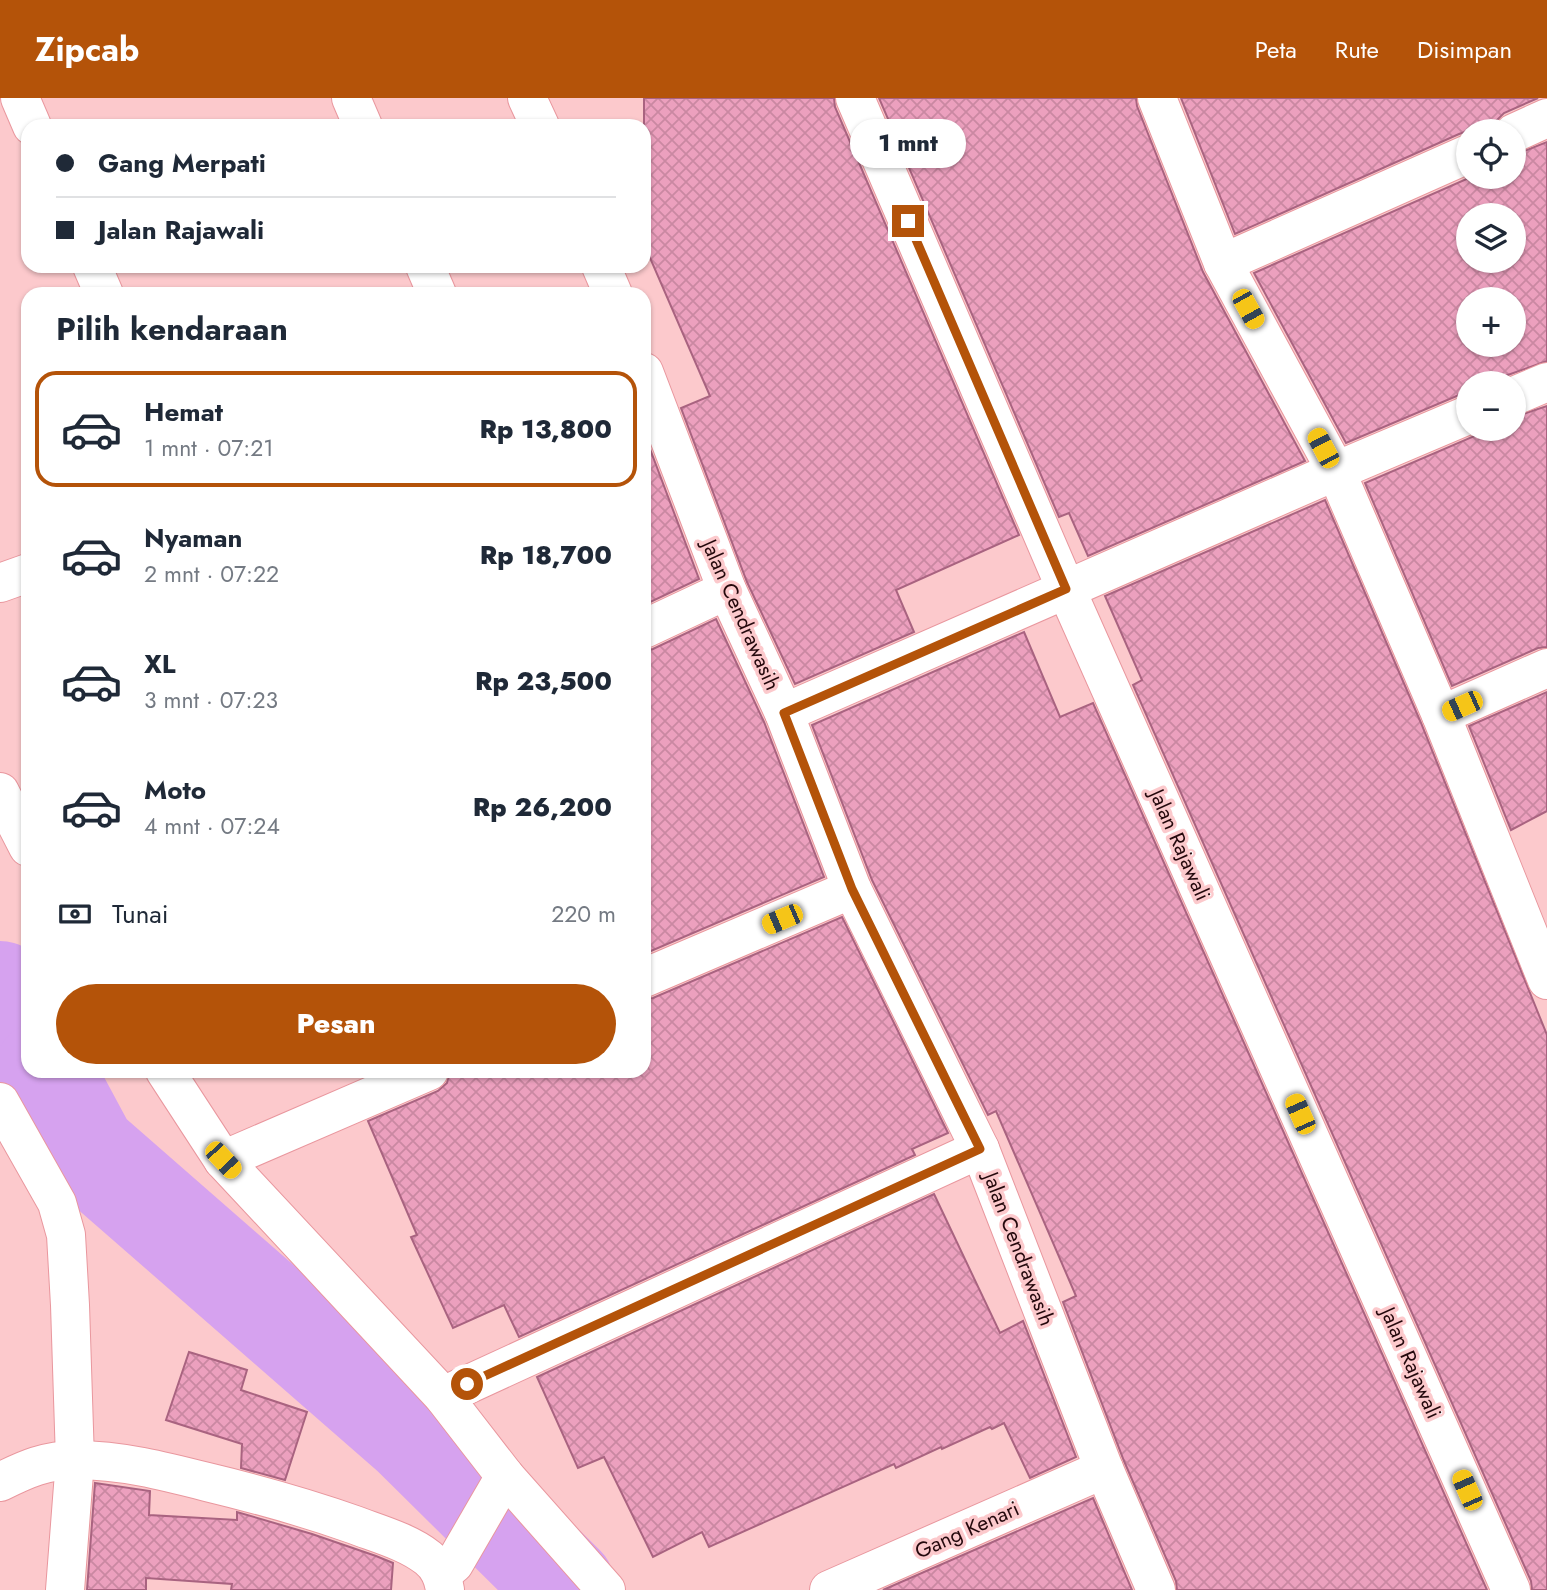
<!DOCTYPE html>
<html lang="id">
<meta charset="utf-8">
<style>
:root{--surface:#fff;--page:#f2f2f3;--text:#1f2937;--muted:#747a83;--line:#e0e1e3;--accent:#b45309}
body{margin:0;font-family:Jost,sans-serif;background:var(--page);color:var(--text);height:100vh;display:flex;flex-direction:column;font-size:26px;white-space:nowrap}
*{box-sizing:border-box;margin:0}
p{font-size:23px;color:var(--muted)}
.icon{flex:none;width:38px;height:38px;fill:none;stroke:currentColor;stroke-width:2;stroke-linecap:round;stroke-linejoin:round}
.map{position:relative;flex:1;overflow:hidden}
.drawer{position:absolute;left:21px;top:189px;width:630px;height:791px;display:flex;flex-direction:column;background:var(--surface);border-radius:21px;box-shadow:0 2px 5px #0004}
.drawer>*{flex:none}
.guide{position:absolute;left:21px;top:21px;width:630px;height:154px;border-radius:21px;box-shadow:0 2px 5px #0004;display:grid;align-content:center;height:154px;padding:0 35px;background:var(--surface)}
.controls{position:absolute;left:1456px;top:21px;display:grid;gap:14px}
.controls a{display:grid;place-items:center;width:70px;height:70px;border-radius:50%;background:var(--surface);box-shadow:0 2px 5px #0004;font-size:35px}
.end{position:absolute;width:32px;height:32px;margin:-16px;border:9px solid #b45309;background:#fff;box-shadow:0 0 0 4px #fff}
.from{border-radius:50%}
.bubble{position:absolute;height:49px;border-radius:24px;background:var(--surface);box-shadow:0 2px 5px #0004;font-size:23px;font-weight:800;line-height:49px;text-align:center}
.car{position:absolute;width:21px;height:42px;margin:-21px -10px;border-radius:9px;box-shadow:0 0 5px 2px #0007;background:linear-gradient(#f5c518 24%,#345 0 40%,#f5c518 0 76%,#345 0 86%,#f5c518 0)}
.guide b{display:flex;align-items:center;gap:24px;height:66px;font-size:26px}
.guide b+b{border-top:2px solid var(--line)}
.guide i{width:18px;height:18px;background:var(--text)}
ul{padding:0;list-style:none}
li{display:flex;align-items:center;gap:21px;height:116px;margin:0 14px 10px;padding:0 21px;border:4px solid transparent;border-radius:21px}
li div{flex:1}
li b{display:block;font-size:26px}
li em{font-style:normal;font-weight:800}
li.selected{border-color:var(--accent)}
li>.icon{width:63px;height:63px;stroke-width:1.5}
h2{padding:0 35px;font-size:32px;line-height:84px}
.pay{display:flex;align-items:center;gap:18px;height:77px;padding:0 35px;font-size:26px}
.pay p{margin-inline-start:auto}
.action{display:flex;gap:14px;margin-top:auto;padding:14px 35px}
.action a{flex:1;height:80px;border-radius:42px;background:var(--accent);color:#fff;font-size:28px;font-weight:800;line-height:80px;text-align:center}
header{display:flex;align-items:center;gap:42px;box-sizing:border-box;height:98px;padding:0 35px;background:var(--accent);color:#fff}
header strong{font-size:33px}
nav{display:flex;gap:38px;margin-inline-start:auto;font-size:24px}
.map>svg:first-child{display:block}
.lines{fill:none;stroke-linecap:round;stroke-linejoin:round}
.river{stroke:#d6a2ef;stroke-width:100}
.building{fill:url(#building-cross-hatch);stroke:#a96380;stroke-width:2;fill-rule:evenodd}
.minor-casing{stroke:#e9979e;stroke-width:40}
.minor{stroke:#fff;stroke-width:38}
.route{stroke:#b45309;stroke-width:9}
.labels{text-anchor:middle;dominant-baseline:central;stroke-width:7;stroke-linejoin:round;paint-order:stroke}
.street-label{font-size:21px;fill:#24080c;stroke:#fcc9cc}
</style>
<header>
<strong>Zipcab</strong>
<nav><a>Peta</a><a>Rute</a><a>Disimpan</a></nav>
</header>
<div class="map">
<svg width="1547" height="1492" viewBox="0 0 1547 1492">
<defs>
<pattern id="building-cross-hatch" width="8" height="8" patternUnits="userSpaceOnUse" patternTransform="scale(1.75)"><rect width="8" height="8" fill="#eca0be"/><path d="M0 0l8 8M0 8l8-8" fill="none" stroke="#ca88a2"/></pattern>
</defs>
<rect width="100%" height="100%" fill="#fcc9cc"/>
<g class="lines">
<g class="river">
<path d="M 0,893 L 28,944"/>
<path d="M 44,973 L 87,1053 L 410,1335 L 565,1488 L 566,1492"/>
</g>
</g>
<g class="building">
<path d="M 644,0 L 834,0 L 835,9 L 1019,437 L 896,492 L 914,534 L 795,586 L 747,484 L 681,310 L 710,298 L 644,146 Z"/>
<path d="M 879,0 L 1136,0 L 1137,8 L 1203,174 L 1305,363 L 1088,458 L 1069,415 L 1059,419 Z"/>
<path d="M 1181,0 L 1538,0 L 1504,15 L 1496,23 L 1492,33 L 1468,33 L 1459,36 L 1235,136 Z"/>
<path d="M 1547,44 L 1547,263 L 1505,278 L 1496,285 L 1468,285 L 1468,296 L 1459,297 L 1346,345 L 1254,175 L 1471,79 L 1514,79 L 1514,57 ZM 1468,117 L 1514,117 L 1514,163 L 1468,163 ZM 1468,201 L 1514,201 L 1514,247 L 1468,247 Z"/>
<path d="M 1547,308 L 1547,549 L 1538,550 L 1452,588 L 1365,385 L 1477,337 L 1485,331 L 1514,331 L 1514,319 Z"/>
<path d="M 644,335 L 699,481 L 644,507 Z"/>
<path d="M 1325,402 L 1421,625 L 1547,937 L 1547,1492 L 1532,1492 L 1531,1483 L 1133,587 L 1142,582 L 1105,498 Z"/>
<path d="M 716,521 L 764,624 L 824,779 L 644,856 L 644,553 L 653,551 Z"/>
<path d="M 1024,534 L 1060,619 L 1093,605 L 1487,1492 L 1177,1492 L 1176,1483 L 1124,1363 L 1063,1204 L 1076,1198 L 996,1013 L 988,1017 L 872,782 L 812,627 Z"/>
<path d="M 1547,594 L 1547,713 L 1511,732 L 1469,628 Z"/>
<path d="M 842,819 L 948,1035 L 912,1051 L 915,1057 L 519,1239 L 504,1207 L 453,1230 L 411,1139 L 417,1137 L 368,1023 L 438,993 L 447,985 L 450,973 L 644,973 L 644,901 L 653,900 Z"/>
<path d="M 934,1096 L 1000,1235 L 1023,1223 L 1076,1359 L 1030,1380 L 1004,1325 L 992,1331 L 990,1329 L 942,1351 L 941,1349 L 896,1370 L 894,1366 L 709,1449 L 702,1434 L 653,1459 L 604,1359 L 578,1370 L 537,1279 Z"/>
<path d="M 189,1254 L 247,1272 L 241,1292 L 307,1314 L 285,1382 L 241,1370 L 242,1346 L 166,1322 Z"/>
<path d="M 95,1385 L 150,1393 L 149,1417 L 237,1422 L 237,1414 L 312,1436 L 376,1458 L 393,1465 L 391,1492 L 231,1492 L 232,1486 L 146,1480 L 146,1492 L 87,1492 Z"/>
<path d="M 1093,1400 L 1132,1492 L 883,1492 Z"/>
</g>
<g class="lines">
<g class="minor-casing">
<g id="minor">
<path d="M 20,0 L 32,28"/>
<path d="M 351,0 L 363,28"/>
<path d="M 527,0 L 540,28"/>
<path d="M 855,0 L 1066,491 L 1511,1492"/>
<path d="M 1157,0 L 1223,165 L 1336,373 L 1441,617 L 1547,882"/>
<path d="M 1514,35 L 1547,20"/>
<path d="M 1223,165 L 1468,56"/>
<path d="M 92,168 L 104,196"/>
<path d="M 425,168 L 437,196"/>
<path d="M 601,168 L 613,196"/>
<path d="M 644,274 L 727,492 L 784,615 L 852,791 L 980,1051 L 1104,1371 L 1156,1492"/>
<path d="M 1514,298 L 1547,284"/>
<path d="M 0,485 L 28,475"/>
<path d="M 644,531 L 727,492"/>
<path d="M 784,615 L 1336,373 L 1468,317"/>
<path d="M 1441,617 L 1547,570"/>
<path d="M 0,694 L 28,749"/>
<path d="M 644,880 L 852,791"/>
<path d="M 165,973 L 223,1062 L 443,1298 L 505,1378 L 606,1492"/>
<path d="M 0,1004 L 57,1105 L 66,1137 L 70,1207 L 75,1362 L 65,1492"/>
<path d="M 223,1062 L 429,973"/>
<path d="M 443,1298 L 980,1051"/>
<path d="M 0,1384 C 26,1371 46,1362 76,1362 C 121,1362 164,1373 207,1384 C 257,1396 307,1410 355,1427 C 379,1436 408,1444 428,1460 C 439,1469 443,1479 445,1492"/>
<path d="M 442,1476 L 454,1466 L 505,1378"/>
<path d="M 829,1492 L 1104,1371"/>
</g>
</g>
<use href="#minor" class="minor"/>
</g>
<g class="lines">
<path class="route" d="M 467,1286 L 980,1051 L 852,791 L 784,615 L 1066,491 L 908,123"/>
</g>
<g class="labels">
<g class="street-label">
<text transform="translate(741 517) rotate(66)">Jalan Cendrawasih</text>
<text transform="translate(1180 747) rotate(66)">Jalan Rajawali</text>
<text transform="translate(1019 1151) rotate(69)">Jalan Cendrawasih</text>
<text transform="translate(1411 1265) rotate(66)">Jalan Rajawali</text>
<text transform="translate(967 1432) rotate(-24)">Gang Kenari</text>
</g>
</g>
</svg>
<div class="controls">
<a><svg class="icon" aria-label="locate" viewBox="0 0 24 24"><circle cx="12" cy="12" r="6"/><path d="M12 2v4M12 18v4M2 12h4M18 12h4"/></svg></a>
<a><svg class="icon" aria-label="layers" viewBox="0 0 24 24"><path d="M12 4l9 5-9 5-9-5zM3 14l9 5 9-5"/></svg></a>
<a>+</a>
<a>−</a>
</div>
<i class="end from" style="left:467px;top:1286px"></i>
<i class="end" style="left:908px;top:123px"></i>
<div class="bubble" style="left:850px;top:21px;width:116px">1 mnt</div>
<i class="car" style="left:1248px;top:211px;rotate:151deg"></i>
<i class="car" style="left:1323px;top:350px;rotate:332deg"></i>
<i class="car" style="left:1462px;top:608px;rotate:246deg"></i>
<i class="car" style="left:782px;top:821px;rotate:247deg"></i>
<i class="car" style="left:1300px;top:1016px;rotate:336deg"></i>
<i class="car" style="left:223px;top:1062px;rotate:137deg"></i>
<i class="car" style="left:1467px;top:1392px;rotate:336deg"></i>
<div class="guide">
<b><i class="from"></i>Gang Merpati</b>
<b><i></i>Jalan Rajawali</b>
</div>
<section class="drawer">
<h2>Pilih kendaraan</h2>
<ul>
<li class="selected"><svg class="icon" aria-label="car" viewBox="0 0 24 24"><path d="M5 17H2v-5l4-1 3-4h7l3 4 3 1v5h-3M9 17h6M6 11h13"/><circle cx="7" cy="17" r="2"/><circle cx="17" cy="17" r="2"/></svg><div><b>Hemat</b><p>1 mnt · 07:21</p></div><em>Rp 13,800</em></li>
<li><svg class="icon" aria-label="car" viewBox="0 0 24 24"><path d="M5 17H2v-5l4-1 3-4h7l3 4 3 1v5h-3M9 17h6M6 11h13"/><circle cx="7" cy="17" r="2"/><circle cx="17" cy="17" r="2"/></svg><div><b>Nyaman</b><p>2 mnt · 07:22</p></div><em>Rp 18,700</em></li>
<li><svg class="icon" aria-label="car" viewBox="0 0 24 24"><path d="M5 17H2v-5l4-1 3-4h7l3 4 3 1v5h-3M9 17h6M6 11h13"/><circle cx="7" cy="17" r="2"/><circle cx="17" cy="17" r="2"/></svg><div><b>XL</b><p>3 mnt · 07:23</p></div><em>Rp 23,500</em></li>
<li><svg class="icon" aria-label="car" viewBox="0 0 24 24"><path d="M5 17H2v-5l4-1 3-4h7l3 4 3 1v5h-3M9 17h6M6 11h13"/><circle cx="7" cy="17" r="2"/><circle cx="17" cy="17" r="2"/></svg><div><b>Moto</b><p>4 mnt · 07:24</p></div><em>Rp 26,200</em></li>
</ul>
<div class="pay"><svg class="icon" aria-label="cash" viewBox="0 0 24 24"><path d="M3 7h18v10H3z"/><circle cx="12" cy="12" r="2"/></svg>Tunai<p>220 m</p></div>
<div class="action"><a>Pesan</a></div>
</section>
</div>
